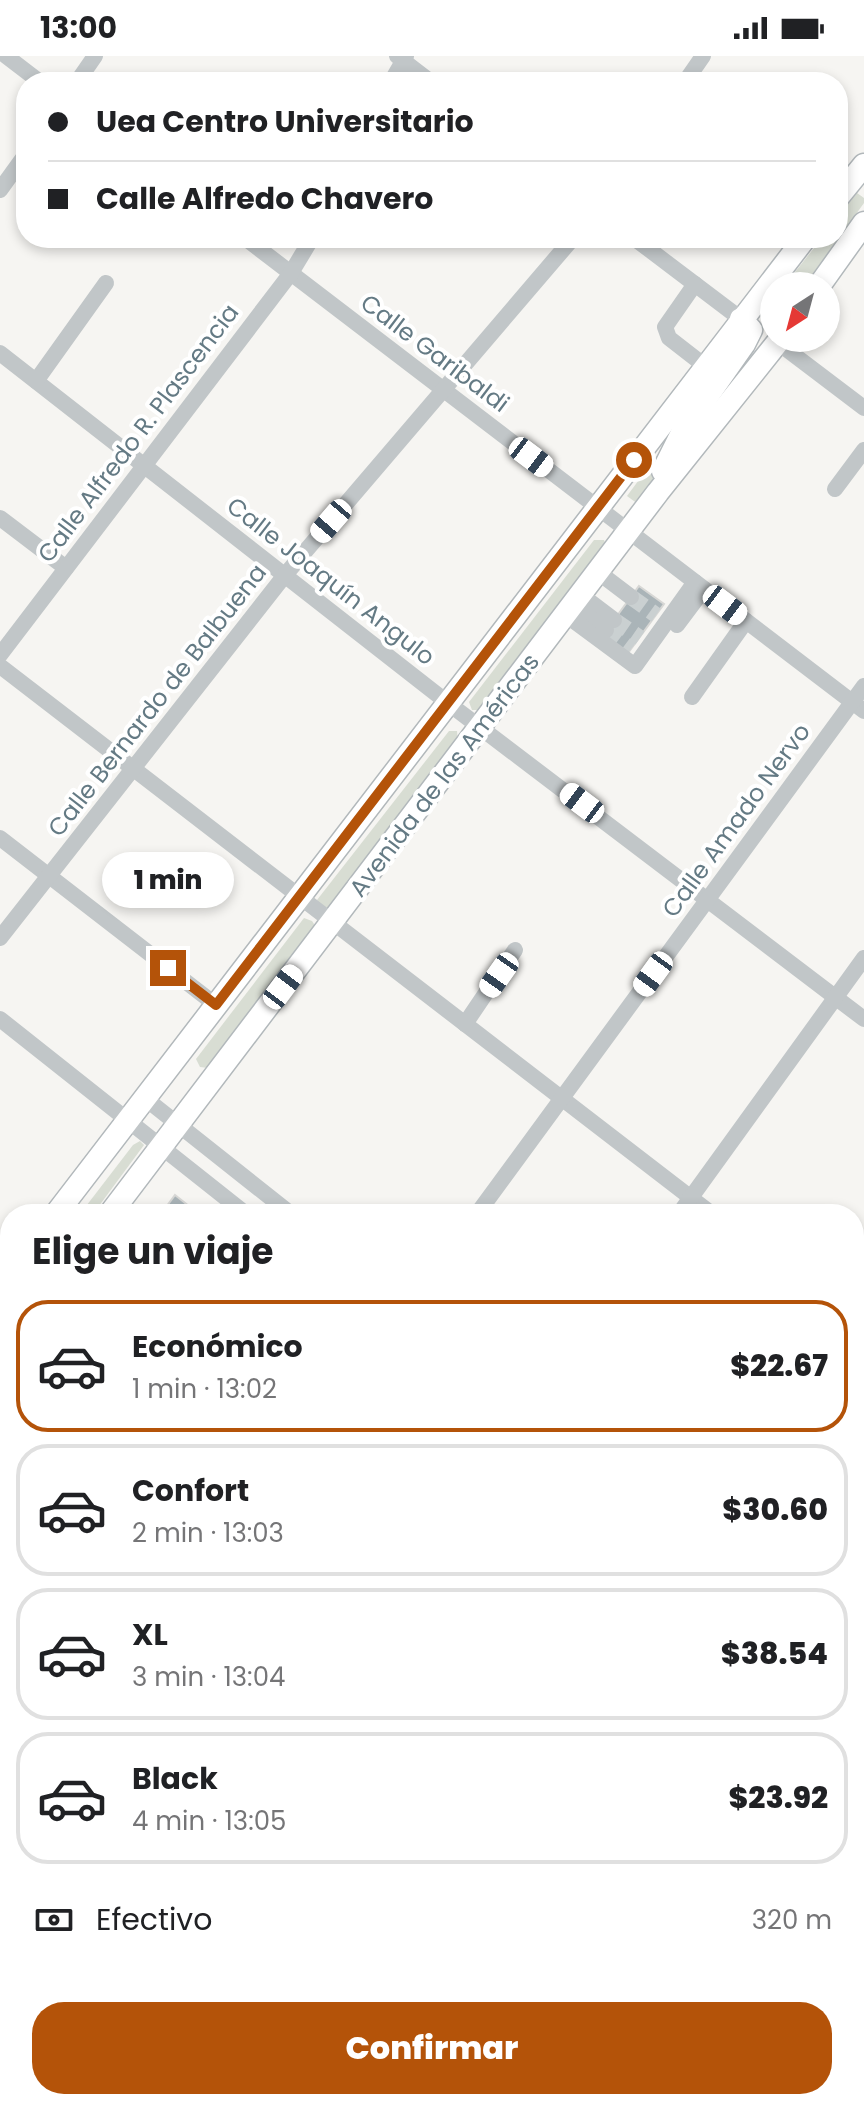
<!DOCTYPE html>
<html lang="es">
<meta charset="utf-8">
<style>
:root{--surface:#fff;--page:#f2f2f2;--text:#202124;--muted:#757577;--line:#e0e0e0;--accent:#b45309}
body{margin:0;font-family:Poppins,sans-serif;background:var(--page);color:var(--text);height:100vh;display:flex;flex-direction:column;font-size:30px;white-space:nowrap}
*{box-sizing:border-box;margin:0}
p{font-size:26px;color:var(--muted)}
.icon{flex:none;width:44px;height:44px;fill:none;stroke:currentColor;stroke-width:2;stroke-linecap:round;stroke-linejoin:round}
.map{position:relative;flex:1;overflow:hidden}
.panel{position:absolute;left:0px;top:1148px;width:864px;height:906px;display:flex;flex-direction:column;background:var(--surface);border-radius:32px 32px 0 0;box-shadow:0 4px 12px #0003}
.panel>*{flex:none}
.guide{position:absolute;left:16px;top:16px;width:832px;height:176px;border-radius:32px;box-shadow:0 4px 12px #0003;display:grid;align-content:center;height:176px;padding:0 32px;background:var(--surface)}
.needle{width:52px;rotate:216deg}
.controls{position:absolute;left:760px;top:216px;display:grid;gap:16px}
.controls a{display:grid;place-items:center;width:80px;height:80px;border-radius:50%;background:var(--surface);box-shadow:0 4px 12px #0003;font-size:40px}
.end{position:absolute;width:36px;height:36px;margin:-18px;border:10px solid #b45309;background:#fff;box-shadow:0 0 0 4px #fff}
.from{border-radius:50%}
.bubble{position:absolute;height:56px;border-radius:28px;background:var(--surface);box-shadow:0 4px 12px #0003;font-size:26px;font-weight:800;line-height:56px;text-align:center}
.car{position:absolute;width:24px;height:48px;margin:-24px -12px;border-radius:10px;box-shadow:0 0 6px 2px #0007;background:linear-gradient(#fff 24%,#345 0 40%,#fff 0 76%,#345 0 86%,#fff 0)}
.guide b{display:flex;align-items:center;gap:28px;height:76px;font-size:30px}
.guide b+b{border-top:2px solid var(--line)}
.guide i{width:20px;height:20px;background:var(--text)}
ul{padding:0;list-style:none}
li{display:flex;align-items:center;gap:24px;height:132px;margin:0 16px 12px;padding:0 16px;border:4px solid var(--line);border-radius:32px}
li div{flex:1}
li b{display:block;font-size:30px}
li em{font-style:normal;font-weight:800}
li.selected{border-color:var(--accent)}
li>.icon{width:72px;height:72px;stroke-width:1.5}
h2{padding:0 32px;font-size:36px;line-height:96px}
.pay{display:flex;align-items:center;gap:20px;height:88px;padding:0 32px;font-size:30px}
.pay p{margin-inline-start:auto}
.cta{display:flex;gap:16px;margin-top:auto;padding:16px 32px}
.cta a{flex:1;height:92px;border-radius:32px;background:var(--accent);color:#fff;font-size:32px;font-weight:800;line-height:92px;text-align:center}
.status{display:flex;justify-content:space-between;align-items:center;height:56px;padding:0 40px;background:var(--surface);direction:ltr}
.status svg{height:22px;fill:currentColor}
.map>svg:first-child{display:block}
.green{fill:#d8ddd3}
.building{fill:#aab4b8;stroke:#d7d7d5;stroke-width:2}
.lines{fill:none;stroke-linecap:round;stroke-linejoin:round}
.minor-tunnel{stroke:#cad0d1;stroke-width:16;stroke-dasharray:16 8;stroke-linecap:butt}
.major-casing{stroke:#b2b8bb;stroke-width:25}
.minor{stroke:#c1c6c8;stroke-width:16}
.major{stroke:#fff;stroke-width:22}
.route{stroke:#b45309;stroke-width:10}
.labels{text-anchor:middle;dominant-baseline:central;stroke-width:8;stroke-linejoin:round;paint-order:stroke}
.street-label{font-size:24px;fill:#647a84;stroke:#fff}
</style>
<div class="status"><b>13:00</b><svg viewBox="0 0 49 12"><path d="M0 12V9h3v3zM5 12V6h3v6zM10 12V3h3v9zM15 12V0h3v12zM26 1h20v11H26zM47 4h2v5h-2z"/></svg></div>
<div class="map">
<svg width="864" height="2053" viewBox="0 0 864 2053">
<rect width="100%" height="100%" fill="#f6f5f2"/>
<g class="green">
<path d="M 857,137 L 864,142 L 864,147 L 804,230 L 784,230 L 822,182 L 838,182 L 838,161 Z"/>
<path d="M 716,320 L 661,416 L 638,448 L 627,440 Z"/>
<path d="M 594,484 L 604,484 L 607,492 L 481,654 L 472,654 L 469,646 Z"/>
<path d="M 449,675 L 457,675 L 458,685 L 331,852 L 321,851 L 317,844 Z"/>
<path d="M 304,862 L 312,865 L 316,871 L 208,1012 L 200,1011 L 196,1003 Z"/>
<path d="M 140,1085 L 144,1089 L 93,1158 L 80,1158 L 133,1089 Z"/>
</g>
<g class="building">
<path d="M 639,530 L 664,548 L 625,601 L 600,583 Z"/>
<path d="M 175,1139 L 199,1158 L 161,1158 Z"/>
</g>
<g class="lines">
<g class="minor-tunnel">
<path d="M 631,541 L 656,559"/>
<path d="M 614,564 L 640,582"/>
<path d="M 606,574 L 631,593"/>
</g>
<g class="major-casing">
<g id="major">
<path d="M 838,141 L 864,109"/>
<path d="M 819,230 L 864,167"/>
<path d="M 663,415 L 683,375 L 744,288 L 751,274 L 741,263"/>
<path d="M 56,1158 L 805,182"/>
<path d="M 110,1158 L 658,436 L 781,282"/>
<path d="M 0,1230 L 10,1217"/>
<path d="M 0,1301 L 10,1288"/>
</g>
</g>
<g class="minor">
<path d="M 6,0 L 40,26"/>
<path d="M 397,0 L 431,26"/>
<path d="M 77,26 L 95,0"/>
<path d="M 391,26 L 406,0"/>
<path d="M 685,26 L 703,0"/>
<path d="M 0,134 L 26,98"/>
<path d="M 245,182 L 864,655"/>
<path d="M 634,182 L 741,263"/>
<path d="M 695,228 L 665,271 L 669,282 L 705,310"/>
<path d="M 777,286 L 864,352"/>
<path d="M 0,297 L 448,647 L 864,963"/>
<path d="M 36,325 L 106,227"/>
<path d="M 835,433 L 864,394"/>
<path d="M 0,462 L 66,512"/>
<path d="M 598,516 L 631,541"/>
<path d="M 581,539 L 614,564"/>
<path d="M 574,549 L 606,574"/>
<path d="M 566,559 L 635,610 L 695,526"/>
<path d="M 677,569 L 704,533"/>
<path d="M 0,599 L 291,217 L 312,182"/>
<path d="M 0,610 L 712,1158"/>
<path d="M 692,641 L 746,565"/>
<path d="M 0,782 L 216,949"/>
<path d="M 0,882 L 285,519 L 573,182"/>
<path d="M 0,963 L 246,1158"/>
<path d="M 465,968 L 515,894"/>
<path d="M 146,1043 L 291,1158"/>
<path d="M 477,1158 L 864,630"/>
<path d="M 679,1158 L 864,902"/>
<path d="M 854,1202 L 864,1188"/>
<path d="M 854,1267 L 864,1275"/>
<path d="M 0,1368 L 10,1376"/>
<path d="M 854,1436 L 864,1423"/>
<path d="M 0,1447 L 10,1455"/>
<path d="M 0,1521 L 9,1527 L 0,1539"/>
<path d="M 854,1604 L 864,1612"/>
<path d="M 0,1613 L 10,1622"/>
<path d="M 854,1637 L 864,1645"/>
<path d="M 0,1664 L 10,1652"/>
<path d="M 854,1670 L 864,1656"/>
<path d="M 854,1719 L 864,1706"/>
<path d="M 0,1771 L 10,1779"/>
<path d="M 0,1807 L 10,1793"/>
<path d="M 854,1858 L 864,1866"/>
<path d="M 0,1899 L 10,1906"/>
<path d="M 854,1945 L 864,1932"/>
<path d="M 197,2044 L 209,2053"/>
<path d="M 352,2044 L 363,2053"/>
<path d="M 753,2044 L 764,2053"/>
<path d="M 33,2053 L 40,2044"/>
<path d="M 231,2053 L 238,2044"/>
<path d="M 406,2053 L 413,2044"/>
<path d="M 575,2053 L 581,2044"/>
<path d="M 607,2053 L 614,2044"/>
</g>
<use href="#major" class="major"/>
</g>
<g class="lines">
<path class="route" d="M 168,912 L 216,949 L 634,404"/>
</g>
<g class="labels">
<g class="street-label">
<text transform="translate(435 297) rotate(37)">Calle Garibaldi</text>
<text transform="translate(138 377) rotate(-53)">Calle Alfredo R. Plascencia</text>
<text transform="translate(331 525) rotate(38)">Calle Joaquín Angulo</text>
<text transform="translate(157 644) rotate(-52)">Calle Bernardo de Balbuena</text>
<text transform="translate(444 719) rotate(-53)">Avenida de las Américas</text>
<text transform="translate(736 764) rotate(-54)">Calle Amado Nervo</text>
</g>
</g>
</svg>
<div class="controls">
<a><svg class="needle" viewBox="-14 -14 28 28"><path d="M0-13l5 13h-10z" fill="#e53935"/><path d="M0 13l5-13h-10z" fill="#757577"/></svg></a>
</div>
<i class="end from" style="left:634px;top:404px"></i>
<i class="end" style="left:168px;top:912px"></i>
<div class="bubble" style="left:102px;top:796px;width:132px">1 min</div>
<i class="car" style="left:531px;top:401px;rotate:127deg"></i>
<i class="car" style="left:331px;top:465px;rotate:221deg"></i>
<i class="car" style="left:725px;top:549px;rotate:127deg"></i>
<i class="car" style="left:582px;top:747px;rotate:307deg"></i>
<i class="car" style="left:653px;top:918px;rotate:216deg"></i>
<i class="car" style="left:499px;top:919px;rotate:215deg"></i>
<i class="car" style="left:283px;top:931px;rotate:37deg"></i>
<div class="guide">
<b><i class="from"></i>Uea Centro Universitario</b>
<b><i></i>Calle Alfredo Chavero</b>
</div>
<section class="panel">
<h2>Elige un viaje</h2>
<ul>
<li class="selected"><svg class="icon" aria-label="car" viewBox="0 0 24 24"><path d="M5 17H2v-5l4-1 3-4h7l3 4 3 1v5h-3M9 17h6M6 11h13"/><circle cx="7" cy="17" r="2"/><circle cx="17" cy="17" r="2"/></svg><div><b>Económico</b><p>1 min · 13:02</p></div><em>$22.67</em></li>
<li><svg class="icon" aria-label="car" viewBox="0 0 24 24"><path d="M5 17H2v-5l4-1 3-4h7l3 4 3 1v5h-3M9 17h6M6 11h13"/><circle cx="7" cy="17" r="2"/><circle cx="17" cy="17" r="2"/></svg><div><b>Confort</b><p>2 min · 13:03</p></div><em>$30.60</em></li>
<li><svg class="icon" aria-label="car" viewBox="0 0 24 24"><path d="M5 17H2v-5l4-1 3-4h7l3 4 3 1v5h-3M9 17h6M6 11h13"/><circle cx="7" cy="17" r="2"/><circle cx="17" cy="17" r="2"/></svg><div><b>XL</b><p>3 min · 13:04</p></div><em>$38.54</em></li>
<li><svg class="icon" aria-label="car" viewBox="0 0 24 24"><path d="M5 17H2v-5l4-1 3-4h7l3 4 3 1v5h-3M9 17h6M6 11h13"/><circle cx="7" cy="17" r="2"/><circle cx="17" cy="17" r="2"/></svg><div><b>Black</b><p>4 min · 13:05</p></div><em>$23.92</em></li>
</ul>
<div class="pay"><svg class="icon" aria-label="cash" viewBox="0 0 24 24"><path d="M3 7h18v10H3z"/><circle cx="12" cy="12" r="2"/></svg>Efectivo<p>320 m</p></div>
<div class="cta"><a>Confirmar</a></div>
</section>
</div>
